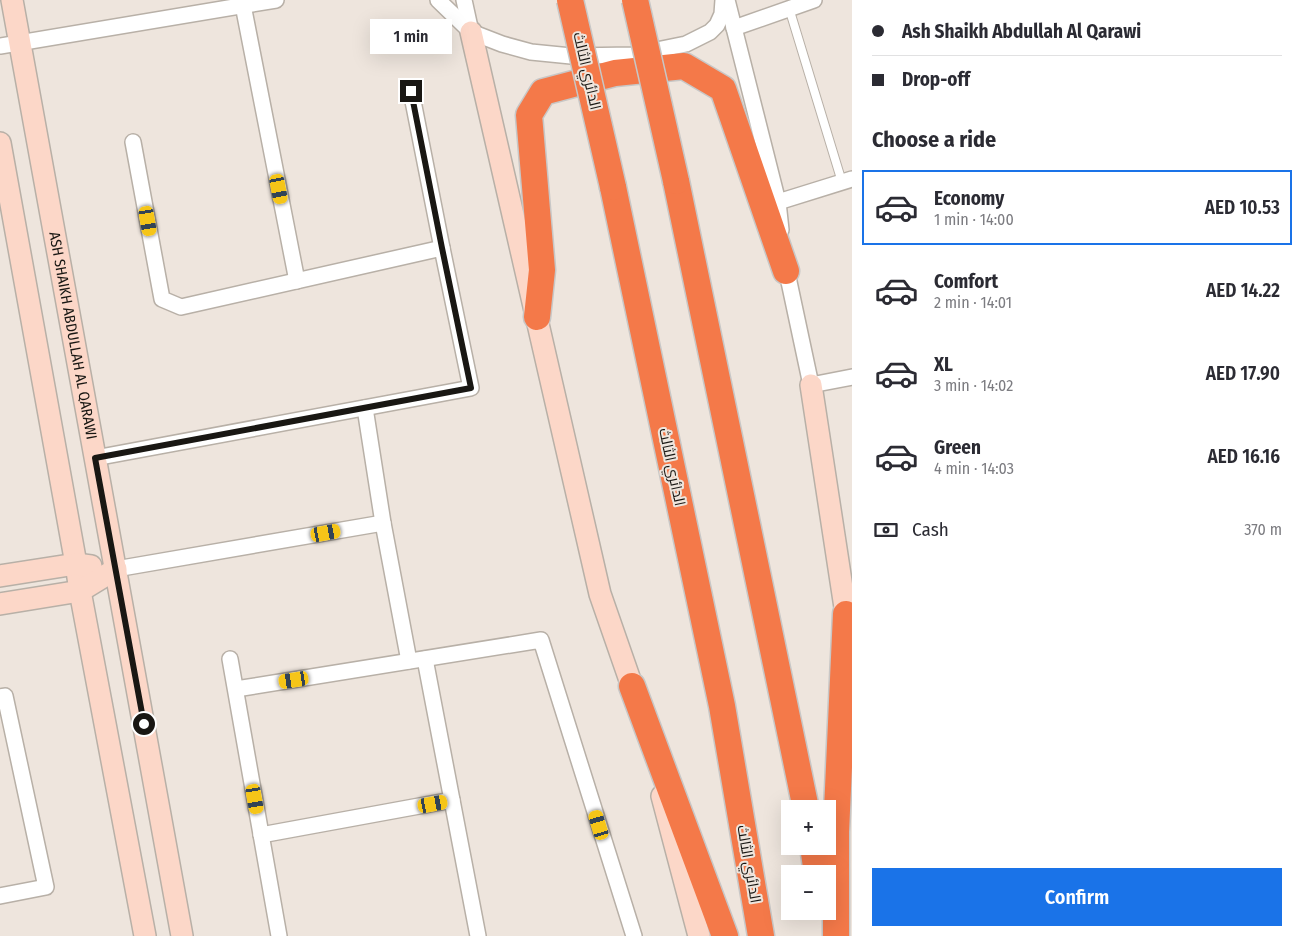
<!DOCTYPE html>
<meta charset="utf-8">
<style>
:root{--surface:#fff;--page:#f2f2f3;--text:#2b2b33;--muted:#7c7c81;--line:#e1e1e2;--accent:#1a73e8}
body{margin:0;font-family:"Fira Sans Condensed",Cairo,sans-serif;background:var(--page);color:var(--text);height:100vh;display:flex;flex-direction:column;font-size:19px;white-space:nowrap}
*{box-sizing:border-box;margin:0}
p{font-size:16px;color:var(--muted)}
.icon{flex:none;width:28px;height:28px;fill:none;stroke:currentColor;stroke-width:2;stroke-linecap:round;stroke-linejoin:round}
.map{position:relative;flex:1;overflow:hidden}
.drawer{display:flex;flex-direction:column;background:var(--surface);width:450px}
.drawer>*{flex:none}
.banner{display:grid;align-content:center;height:110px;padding:0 20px;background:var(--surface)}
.fabs{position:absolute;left:781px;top:800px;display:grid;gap:10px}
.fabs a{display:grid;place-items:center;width:55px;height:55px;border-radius:0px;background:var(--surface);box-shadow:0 5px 20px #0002;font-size:25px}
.end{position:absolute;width:22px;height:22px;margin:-11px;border:6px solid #191713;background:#fff;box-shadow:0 0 0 2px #fff}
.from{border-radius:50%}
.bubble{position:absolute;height:35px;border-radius:0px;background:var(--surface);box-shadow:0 5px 20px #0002;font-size:16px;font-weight:600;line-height:35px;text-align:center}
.car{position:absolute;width:15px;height:30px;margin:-15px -8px;border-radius:6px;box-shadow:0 0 4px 1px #0007;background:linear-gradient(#f5c518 24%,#345 0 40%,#f5c518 0 76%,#345 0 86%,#f5c518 0)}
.banner b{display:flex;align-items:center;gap:18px;height:48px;font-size:19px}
.banner b+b{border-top:1px solid var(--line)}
.banner i{width:12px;height:12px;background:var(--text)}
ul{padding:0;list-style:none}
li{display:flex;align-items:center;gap:15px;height:75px;margin:0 10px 8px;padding:0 10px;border:2px solid transparent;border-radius:0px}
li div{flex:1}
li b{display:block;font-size:19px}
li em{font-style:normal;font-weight:600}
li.active{border-color:var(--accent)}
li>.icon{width:45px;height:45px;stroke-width:1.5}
h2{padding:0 20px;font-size:22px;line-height:60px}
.pay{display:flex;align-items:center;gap:12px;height:55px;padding:0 20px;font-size:19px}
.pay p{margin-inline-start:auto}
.action{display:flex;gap:10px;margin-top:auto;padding:10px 20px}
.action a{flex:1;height:58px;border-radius:0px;background:var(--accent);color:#fff;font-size:20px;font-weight:600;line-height:58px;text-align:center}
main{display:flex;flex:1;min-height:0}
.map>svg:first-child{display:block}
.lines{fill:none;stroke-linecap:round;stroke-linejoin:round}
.lane-casing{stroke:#b8b0a7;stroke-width:10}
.street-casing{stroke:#b8b0a7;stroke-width:18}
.secondary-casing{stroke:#b8b0a7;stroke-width:24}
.highway-casing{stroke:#c8c7c6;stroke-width:29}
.lane{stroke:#fff;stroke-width:8}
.street{stroke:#fff;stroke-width:15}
.secondary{stroke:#fcd7c8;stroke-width:21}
.highway{stroke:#f47949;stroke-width:26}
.highway-bridge-casing{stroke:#c8c7c6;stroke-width:29;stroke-linecap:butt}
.highway-bridge{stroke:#f47949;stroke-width:26}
.route{stroke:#191713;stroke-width:6}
.labels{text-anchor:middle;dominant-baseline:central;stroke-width:4;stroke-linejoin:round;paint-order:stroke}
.street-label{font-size:15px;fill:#191713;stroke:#eee5dd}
</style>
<main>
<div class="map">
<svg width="852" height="936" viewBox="0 0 852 936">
<rect width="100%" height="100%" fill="#eee5dd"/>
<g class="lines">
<g class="lane-casing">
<path id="lane" d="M 789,8 L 842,182"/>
</g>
<g class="street-casing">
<g id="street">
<path d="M 438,0 L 471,32 L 502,44 L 531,52 L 571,56 L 632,55 L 686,44 L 710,32 L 717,25 L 722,14 L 723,0"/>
<path d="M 464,0 L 471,32"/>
<path d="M 727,0 L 778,202 L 781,230"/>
<path d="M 243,5 L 297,281"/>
<path d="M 734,28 L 814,0"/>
<path d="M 0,46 L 276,0"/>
<path d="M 133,142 L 162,299 L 181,307 L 442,248"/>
<path d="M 778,202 L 852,179"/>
<path d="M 785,263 L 811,385 L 852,377"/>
<path d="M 365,408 L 383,523 L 409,661"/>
<path d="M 95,458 L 471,388 L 442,248 L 411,91"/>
<path d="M 116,569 L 383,523"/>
<path d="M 230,659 L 279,936"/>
<path d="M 425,659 L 478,936"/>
<path d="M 236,689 L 541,640 L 634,936"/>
<path d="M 0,697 L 5,696 L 46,887 L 0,896"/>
<path d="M 261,835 L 452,800"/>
</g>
</g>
<g class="secondary-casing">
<g id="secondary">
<path id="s1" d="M 12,0 L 182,936"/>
<path d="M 471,32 L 600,594 L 632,686 L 636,702"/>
<path d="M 0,143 L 76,564 L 80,591 L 145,936"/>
<path d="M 811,385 L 846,614 L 847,629"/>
<path d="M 0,576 L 76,564 L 91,566"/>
<path d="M 0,604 L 80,591 L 116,569"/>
<path d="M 662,796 L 699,936"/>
</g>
</g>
<g class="highway-casing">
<g id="highway">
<path d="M 676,181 L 806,809"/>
<path d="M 613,187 L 722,706 L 761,936"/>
<path d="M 537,317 L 542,270 L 529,115 L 543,92 L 615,73 L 684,66 L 723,89 L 786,271"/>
<path d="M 632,686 L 725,936"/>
<path d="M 813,846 L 817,874"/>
<path d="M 836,936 L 836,832 L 846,614"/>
</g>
</g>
<use href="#lane" class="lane"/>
<use href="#street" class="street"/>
<use href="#secondary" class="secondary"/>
<use href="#highway" class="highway"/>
<g class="highway-bridge-casing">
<g id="highway-bridge">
<path d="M 570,0 L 613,187"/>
<path d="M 635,0 L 676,181"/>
</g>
</g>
<use href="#highway-bridge" class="highway-bridge"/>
</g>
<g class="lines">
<path class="route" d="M 144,724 L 95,458 L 471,388 L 442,248 L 411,91"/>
</g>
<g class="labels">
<g class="street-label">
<text transform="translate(587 71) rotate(77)">الدائري الثالث</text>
<text stroke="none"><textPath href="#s1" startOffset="341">ASH SHAIKH ABDULLAH AL QARAWI</textPath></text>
<text transform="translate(672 467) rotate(78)">الدائري الثالث</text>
<text transform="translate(749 864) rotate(80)">الدائري الثالث</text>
</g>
</g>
</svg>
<div class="fabs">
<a>+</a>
<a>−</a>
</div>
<i class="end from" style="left:144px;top:724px"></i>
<i class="end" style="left:411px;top:91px"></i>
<div class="bubble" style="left:370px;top:19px;width:82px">1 min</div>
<i class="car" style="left:279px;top:189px;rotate:169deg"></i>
<i class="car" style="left:148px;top:221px;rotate:170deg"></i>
<i class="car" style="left:326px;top:533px;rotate:80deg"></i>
<i class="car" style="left:294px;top:680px;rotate:261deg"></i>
<i class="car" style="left:255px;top:799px;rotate:170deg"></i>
<i class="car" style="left:433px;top:804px;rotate:80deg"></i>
<i class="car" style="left:599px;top:825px;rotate:343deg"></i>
</div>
<section class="drawer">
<div class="banner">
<b><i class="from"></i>Ash Shaikh Abdullah Al Qarawi</b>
<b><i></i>Drop-off</b>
</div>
<h2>Choose a ride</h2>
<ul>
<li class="active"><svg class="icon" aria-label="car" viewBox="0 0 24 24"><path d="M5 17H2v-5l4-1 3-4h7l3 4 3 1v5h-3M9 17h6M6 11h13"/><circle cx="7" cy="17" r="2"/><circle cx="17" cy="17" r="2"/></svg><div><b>Economy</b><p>1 min · 14:00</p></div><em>AED 10.53</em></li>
<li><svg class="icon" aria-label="car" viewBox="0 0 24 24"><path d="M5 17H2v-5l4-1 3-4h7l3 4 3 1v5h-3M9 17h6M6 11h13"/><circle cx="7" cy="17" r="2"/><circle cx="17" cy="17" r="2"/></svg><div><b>Comfort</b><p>2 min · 14:01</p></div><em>AED 14.22</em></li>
<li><svg class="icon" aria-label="car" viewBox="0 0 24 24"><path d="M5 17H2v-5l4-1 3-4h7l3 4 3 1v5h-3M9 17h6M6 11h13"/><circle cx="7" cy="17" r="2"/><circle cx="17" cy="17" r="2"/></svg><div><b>XL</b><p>3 min · 14:02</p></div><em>AED 17.90</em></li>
<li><svg class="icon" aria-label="car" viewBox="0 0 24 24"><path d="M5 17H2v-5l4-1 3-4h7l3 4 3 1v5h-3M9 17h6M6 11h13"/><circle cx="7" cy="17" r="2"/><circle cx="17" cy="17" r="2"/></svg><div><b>Green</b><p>4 min · 14:03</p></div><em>AED 16.16</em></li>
</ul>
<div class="pay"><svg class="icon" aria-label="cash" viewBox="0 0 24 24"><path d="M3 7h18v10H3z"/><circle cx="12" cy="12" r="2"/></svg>Cash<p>370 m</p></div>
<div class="action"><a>Confirm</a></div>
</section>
</main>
